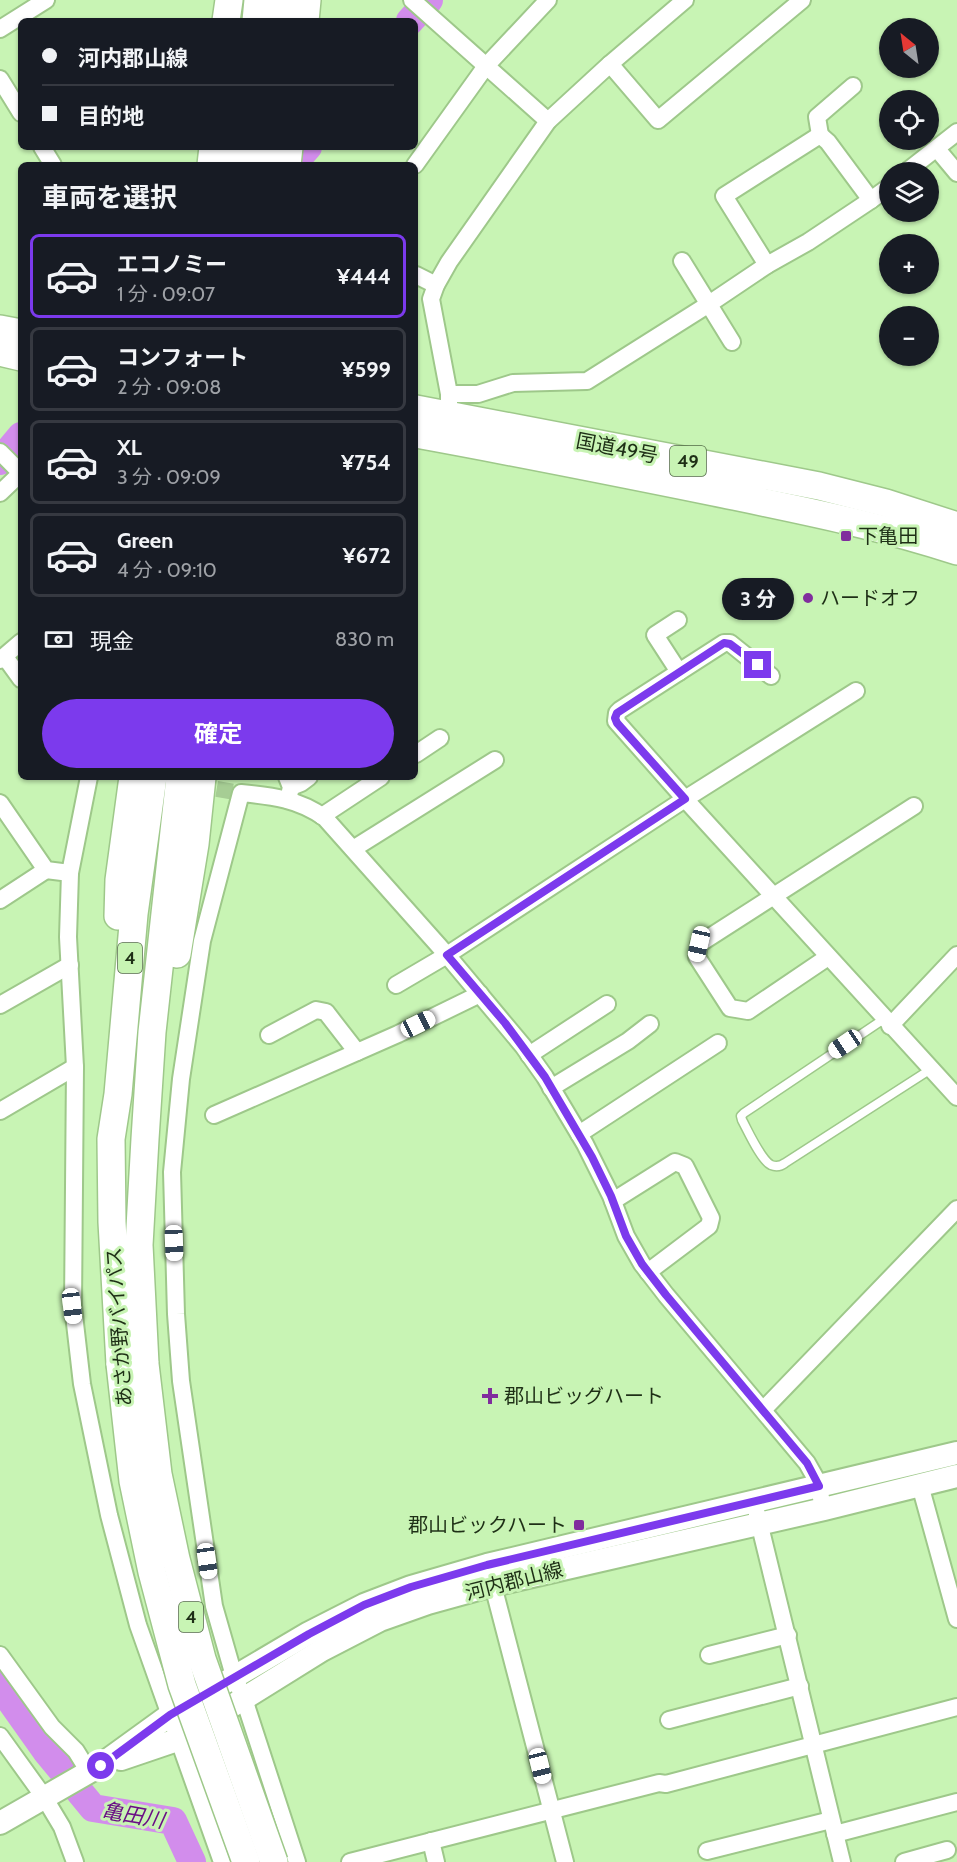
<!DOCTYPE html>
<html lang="ja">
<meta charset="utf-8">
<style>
:root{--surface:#171b24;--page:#20242c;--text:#f1f3f6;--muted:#9ea1a6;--line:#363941;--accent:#7c3aed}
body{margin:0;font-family:Cabin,"Noto Sans JP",sans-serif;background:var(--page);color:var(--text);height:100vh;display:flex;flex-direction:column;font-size:22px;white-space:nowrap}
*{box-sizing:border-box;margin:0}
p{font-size:20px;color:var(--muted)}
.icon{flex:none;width:33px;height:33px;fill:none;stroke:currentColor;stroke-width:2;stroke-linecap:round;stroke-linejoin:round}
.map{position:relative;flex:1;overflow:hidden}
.drawer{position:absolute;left:18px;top:162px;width:400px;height:618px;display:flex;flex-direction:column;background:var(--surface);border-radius:9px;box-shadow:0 2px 4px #0004}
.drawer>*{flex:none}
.hud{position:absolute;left:18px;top:18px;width:400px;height:132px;border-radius:9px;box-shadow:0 2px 4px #0004;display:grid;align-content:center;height:132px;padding:0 24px;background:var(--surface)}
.needle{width:39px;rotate:330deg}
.controls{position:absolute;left:879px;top:18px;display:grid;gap:12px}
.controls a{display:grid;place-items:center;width:60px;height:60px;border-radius:50%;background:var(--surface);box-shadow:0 2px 4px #0004;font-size:30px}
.end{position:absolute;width:27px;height:27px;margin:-14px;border:8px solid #7c3aed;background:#fff;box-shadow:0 0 0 3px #fff}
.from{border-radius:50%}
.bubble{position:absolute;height:42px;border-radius:21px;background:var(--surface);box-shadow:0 2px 4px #0004;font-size:20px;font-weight:700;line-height:42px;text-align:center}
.car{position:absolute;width:18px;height:36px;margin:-18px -9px;border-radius:8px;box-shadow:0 0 4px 2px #0007;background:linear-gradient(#fff 24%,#345 0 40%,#fff 0 76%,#345 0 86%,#fff 0)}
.hud b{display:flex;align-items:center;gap:21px;height:57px;font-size:22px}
.hud b+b{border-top:2px solid var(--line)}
.hud i{width:15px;height:15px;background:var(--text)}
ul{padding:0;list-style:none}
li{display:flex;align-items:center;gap:18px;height:84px;margin:0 12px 9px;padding:0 12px;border:3px solid var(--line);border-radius:9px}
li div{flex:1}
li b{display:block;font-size:22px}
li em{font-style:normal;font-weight:700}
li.active{border-color:var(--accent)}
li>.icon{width:54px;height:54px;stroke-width:1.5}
h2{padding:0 24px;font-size:27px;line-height:72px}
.pay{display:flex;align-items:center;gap:15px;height:66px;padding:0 24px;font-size:22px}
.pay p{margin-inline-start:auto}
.action{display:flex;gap:12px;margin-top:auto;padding:12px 24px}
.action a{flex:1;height:69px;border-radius:36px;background:var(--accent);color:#fff;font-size:24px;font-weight:700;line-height:69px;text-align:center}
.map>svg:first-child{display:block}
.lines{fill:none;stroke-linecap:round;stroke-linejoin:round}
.river{stroke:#d28dec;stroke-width:28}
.minor-tunnel{stroke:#a6cd94;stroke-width:16;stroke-dasharray:16 8;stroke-linecap:butt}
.service-casing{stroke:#9ec88a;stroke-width:11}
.minor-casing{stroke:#9ec88a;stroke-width:20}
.secondary-casing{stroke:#9ec88a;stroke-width:26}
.trunk-casing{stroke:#9ec88a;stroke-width:30}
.service{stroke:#fff;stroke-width:8}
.minor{stroke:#fff;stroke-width:16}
.secondary{stroke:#fff;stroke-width:22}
.trunk{stroke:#fff;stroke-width:27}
.trunk-bridge-casing{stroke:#9ec88a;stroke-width:30;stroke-linecap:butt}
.trunk-bridge{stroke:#fff;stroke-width:27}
.route{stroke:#7c3aed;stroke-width:8}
.poi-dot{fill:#802d9d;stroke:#c8f4b4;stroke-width:2}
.labels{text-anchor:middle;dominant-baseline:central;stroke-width:6;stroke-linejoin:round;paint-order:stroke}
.shield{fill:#c8f4b4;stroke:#516a45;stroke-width:1.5}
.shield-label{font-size:18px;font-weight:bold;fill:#1e2f16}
.street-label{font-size:20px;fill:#1e2f16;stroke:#c8f4b4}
.poi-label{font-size:20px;fill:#1e2f16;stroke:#c8f4b4;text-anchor:start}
.water-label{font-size:21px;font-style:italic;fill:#6a0e85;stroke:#c8f4b4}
</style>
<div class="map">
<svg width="957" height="1862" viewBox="0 0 957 1862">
<rect width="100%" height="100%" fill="#c8f4b4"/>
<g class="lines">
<g class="river">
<path d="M 410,21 L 429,0"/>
<path d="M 292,165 L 308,147"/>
<path d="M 0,461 L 21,436"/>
<path d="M 0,1686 L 46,1751 L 93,1808 L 173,1821 L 192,1862"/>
</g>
<path class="minor-tunnel" d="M 193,785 L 241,793"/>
<g class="service-casing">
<path id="service" d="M 884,1019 L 744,1113 L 741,1116 L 742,1120 C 748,1131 761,1160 771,1165 C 776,1167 781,1166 785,1163 L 931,1069"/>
</g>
<g class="minor-casing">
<g id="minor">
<path d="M 412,0 L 548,121"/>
<path d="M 0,29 L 46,0"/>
<path d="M 610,64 L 658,120 L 802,0"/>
<path d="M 0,79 L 21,113"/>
<path d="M 820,135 L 817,117 L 853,86"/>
<path d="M 42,147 L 53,165"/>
<path d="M 937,149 L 957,173"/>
<path d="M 415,165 L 486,66 L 548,0"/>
<path d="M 906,172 L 957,132"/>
<path d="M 682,261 L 732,342"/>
<path d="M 767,265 L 724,196 L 820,135 L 828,142 L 871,200"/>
<path d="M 416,275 L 436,285"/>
<path d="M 449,394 L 478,394 L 513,383 L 587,381 L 709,304 L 767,265 L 808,242 L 871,200 L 890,186"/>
<path d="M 449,416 L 449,394 L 431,299 L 436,285 L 449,262 L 548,121 L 610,64 L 685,0"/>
<path d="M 0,452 L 21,473"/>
<path d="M 0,493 L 21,473"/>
<path d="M 678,620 L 655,635 L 679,672"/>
<path d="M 5,657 L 21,679"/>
<path d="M 0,660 L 21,642"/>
<path d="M 771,676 L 730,643 L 724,643 L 620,710 L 617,713 L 616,721 L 685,799 L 957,1097"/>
<path d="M 416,754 L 440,738"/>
<path d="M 89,777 L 70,873 L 68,937 L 75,1067 L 73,1306 L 82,1384 L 109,1515 L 138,1625 L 222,1862"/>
<path d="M 287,777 L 291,787 L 288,800"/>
<path d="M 291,787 L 301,783 L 309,777"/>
<path d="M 0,803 L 46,870 L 70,873"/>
<path d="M 322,816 L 381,777"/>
<path d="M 353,849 L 495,760"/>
<path d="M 0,900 L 46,870"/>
<path d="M 828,957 L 748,1011 L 730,1008 L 697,957 L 699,944 L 914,806"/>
<path d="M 396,985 L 447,955 L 685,799 L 856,691"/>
<path d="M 0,1005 L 70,965"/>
<path d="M 890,1026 L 957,955"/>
<path d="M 269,1035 L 316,1010 L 326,1012 L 357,1052"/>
<path d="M 529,1055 L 607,1004"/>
<path d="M 551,1088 L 628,1041 L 650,1024"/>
<path d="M 0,1111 L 75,1067"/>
<path d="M 214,1115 L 398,1034 L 480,994"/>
<path d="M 579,1134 L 718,1043"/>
<path d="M 613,1201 L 675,1162 L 685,1166 L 711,1218 L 709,1226 L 648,1272"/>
<path d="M 763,1410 L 957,1209"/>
<path d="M 920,1485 L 957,1619"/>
<path d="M 757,1514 L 842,1862"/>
<path d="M 490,1574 L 565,1862"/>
<path d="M 0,1655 L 52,1727 L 76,1751 L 89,1772"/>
<path d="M 709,1655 L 788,1635"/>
<path d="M 669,1720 L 800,1686"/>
<path d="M 0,1736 L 44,1797 L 62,1827 L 75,1862"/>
<path d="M 835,1834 L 957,1802"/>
<path d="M 431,1841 L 436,1862"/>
<path d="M 707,1851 L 831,1820"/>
<path d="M 297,1862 L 244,1699 L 234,1676 L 214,1606 L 181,1381 L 176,1314 L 172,1172 L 181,1079 L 202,941 L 241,793 C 272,796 299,799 325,818 L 447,955 L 523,1046 L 545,1077 L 585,1144 L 611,1196 L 626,1236 L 642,1264 L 666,1295 L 807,1463 L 816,1479 L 824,1509"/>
<path d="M 350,1862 L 659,1783 L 666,1784 L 957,1707"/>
<path d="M 904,1862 L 947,1850"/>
</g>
</g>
<g class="secondary-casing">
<g id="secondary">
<path d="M 121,1759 L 177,1740 L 322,1650 L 380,1620 L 428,1603 L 493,1585 L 824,1509 L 957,1476"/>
<path d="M 0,1823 L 101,1765 L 170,1715 L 309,1633 L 364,1605 L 411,1587 L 487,1565 L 957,1453"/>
</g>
</g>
<g class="trunk-casing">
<g id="trunk">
<path d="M 226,21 L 229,0"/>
<path d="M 256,21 L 258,0"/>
<path d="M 280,21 L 283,0"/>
<path d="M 305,21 L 307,0"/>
<path d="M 211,165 L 213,147"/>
<path d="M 237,165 L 239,147"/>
<path d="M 261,165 L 263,147"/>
<path d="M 287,165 L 289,147"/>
<path d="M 0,329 L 21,333"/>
<path d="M 0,352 L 21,357"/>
<path d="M 416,409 L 819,486 L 886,503 L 957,526"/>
<path d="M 416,434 C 515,452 615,472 714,492 C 796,509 878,525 957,551"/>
<path d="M 118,916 L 119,880 L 133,777"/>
<path d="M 177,954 L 195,844 L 202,777"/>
<path d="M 120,1364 L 112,1222 L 111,1139 L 118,1094 L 134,914 L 153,777"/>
<path d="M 145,1364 L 139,1245 L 145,1139 L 152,1032 L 180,777"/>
</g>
</g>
<use href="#service" class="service"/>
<use href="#minor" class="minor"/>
<use href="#secondary" class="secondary"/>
<use href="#trunk" class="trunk"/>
<g class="trunk-bridge-casing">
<g id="trunk-bridge">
<path d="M 120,1364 L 133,1481 L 152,1572 L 182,1685 L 246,1862"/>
<path d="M 145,1364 L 158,1474 L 176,1559 L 202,1659 L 274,1862"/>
</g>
</g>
<use href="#trunk-bridge" class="trunk-bridge"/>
</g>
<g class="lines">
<path class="route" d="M 101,1766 L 170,1715 L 309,1634 L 364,1605 L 411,1587 L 487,1565 L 819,1486 L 807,1463 L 666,1295 L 642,1264 L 626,1236 L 611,1196 L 592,1157 L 545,1077 L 505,1023 L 447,955 L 685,799 L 617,723 L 615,718 L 617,713 L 724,643 L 730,644 L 758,665"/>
</g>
<g class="poi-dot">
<rect x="840" y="530" width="12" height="12" rx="3"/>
<circle cx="808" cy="598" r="6"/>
<path d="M487 1387h6v6h6v6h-6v6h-6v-6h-6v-6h6z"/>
<rect x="573" y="1519" width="12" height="12" rx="3"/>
</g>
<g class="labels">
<g class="shield">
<rect x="670" y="446" width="36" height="30" rx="4.5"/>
<rect x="118" y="943" width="24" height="30" rx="4.5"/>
<rect x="179" y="1602" width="24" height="30" rx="4.5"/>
</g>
<g class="shield-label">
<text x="688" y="461">49</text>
<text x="130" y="958">4</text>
<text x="191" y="1617">4</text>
</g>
<g class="street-label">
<text transform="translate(617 448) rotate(11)">国道49号</text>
<text transform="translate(119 1327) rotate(-94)">あさか野バイパス</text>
<text transform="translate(514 1581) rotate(-14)">河内郡山線</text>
</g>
<g class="poi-label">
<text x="858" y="536">下亀田</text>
<text x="820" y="598">ハードオフ</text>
<text x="504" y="1396">郡山ビッグハート</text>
<text x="567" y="1525" text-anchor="end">郡山ビックハート</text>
</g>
<g class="water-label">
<text transform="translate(133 1815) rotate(10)">亀田川</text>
</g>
</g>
</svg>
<div class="controls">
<a><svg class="needle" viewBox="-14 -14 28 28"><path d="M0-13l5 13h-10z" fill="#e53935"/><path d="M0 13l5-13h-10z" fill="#9ea1a6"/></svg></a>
<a><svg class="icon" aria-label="locate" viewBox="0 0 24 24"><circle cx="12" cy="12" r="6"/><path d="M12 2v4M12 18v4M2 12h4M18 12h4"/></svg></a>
<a><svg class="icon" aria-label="layers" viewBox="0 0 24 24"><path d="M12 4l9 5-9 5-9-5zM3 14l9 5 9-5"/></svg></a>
<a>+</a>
<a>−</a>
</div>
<i class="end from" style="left:101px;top:1766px"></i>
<i class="end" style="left:758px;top:665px"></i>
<div class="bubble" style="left:722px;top:578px;width:72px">3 分</div>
<i class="car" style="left:699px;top:944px;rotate:193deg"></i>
<i class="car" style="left:418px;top:1024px;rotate:64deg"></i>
<i class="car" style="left:845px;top:1044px;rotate:236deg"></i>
<i class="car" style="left:174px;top:1243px;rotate:178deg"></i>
<i class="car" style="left:72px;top:1306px;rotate:173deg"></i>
<i class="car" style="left:207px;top:1561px;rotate:172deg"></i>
<i class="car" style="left:540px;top:1766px;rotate:166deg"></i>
<div class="hud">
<b><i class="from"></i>河内郡山線</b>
<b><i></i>目的地</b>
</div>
<section class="drawer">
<h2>車両を選択</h2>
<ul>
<li class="active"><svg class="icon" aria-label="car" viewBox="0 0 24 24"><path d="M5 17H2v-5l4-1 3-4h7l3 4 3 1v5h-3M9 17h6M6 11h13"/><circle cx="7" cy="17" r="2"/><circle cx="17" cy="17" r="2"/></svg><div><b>エコノミー</b><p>1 分 · 09:07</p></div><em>¥444</em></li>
<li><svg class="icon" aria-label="car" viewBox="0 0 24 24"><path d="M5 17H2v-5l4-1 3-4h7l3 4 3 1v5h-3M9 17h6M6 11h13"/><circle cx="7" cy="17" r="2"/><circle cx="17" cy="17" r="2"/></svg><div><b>コンフォート</b><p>2 分 · 09:08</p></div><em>¥599</em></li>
<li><svg class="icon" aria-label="car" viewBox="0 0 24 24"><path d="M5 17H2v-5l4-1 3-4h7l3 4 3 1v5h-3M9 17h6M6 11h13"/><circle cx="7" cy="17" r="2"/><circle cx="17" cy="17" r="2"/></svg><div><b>XL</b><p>3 分 · 09:09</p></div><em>¥754</em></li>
<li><svg class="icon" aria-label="car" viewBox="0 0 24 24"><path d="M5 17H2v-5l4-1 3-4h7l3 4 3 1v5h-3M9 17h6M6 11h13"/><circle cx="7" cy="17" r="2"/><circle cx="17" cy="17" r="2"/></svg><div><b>Green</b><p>4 分 · 09:10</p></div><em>¥672</em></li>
</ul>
<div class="pay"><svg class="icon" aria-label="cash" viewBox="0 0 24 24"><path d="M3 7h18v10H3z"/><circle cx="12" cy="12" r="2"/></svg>現金<p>830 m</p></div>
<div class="action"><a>確定</a></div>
</section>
</div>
